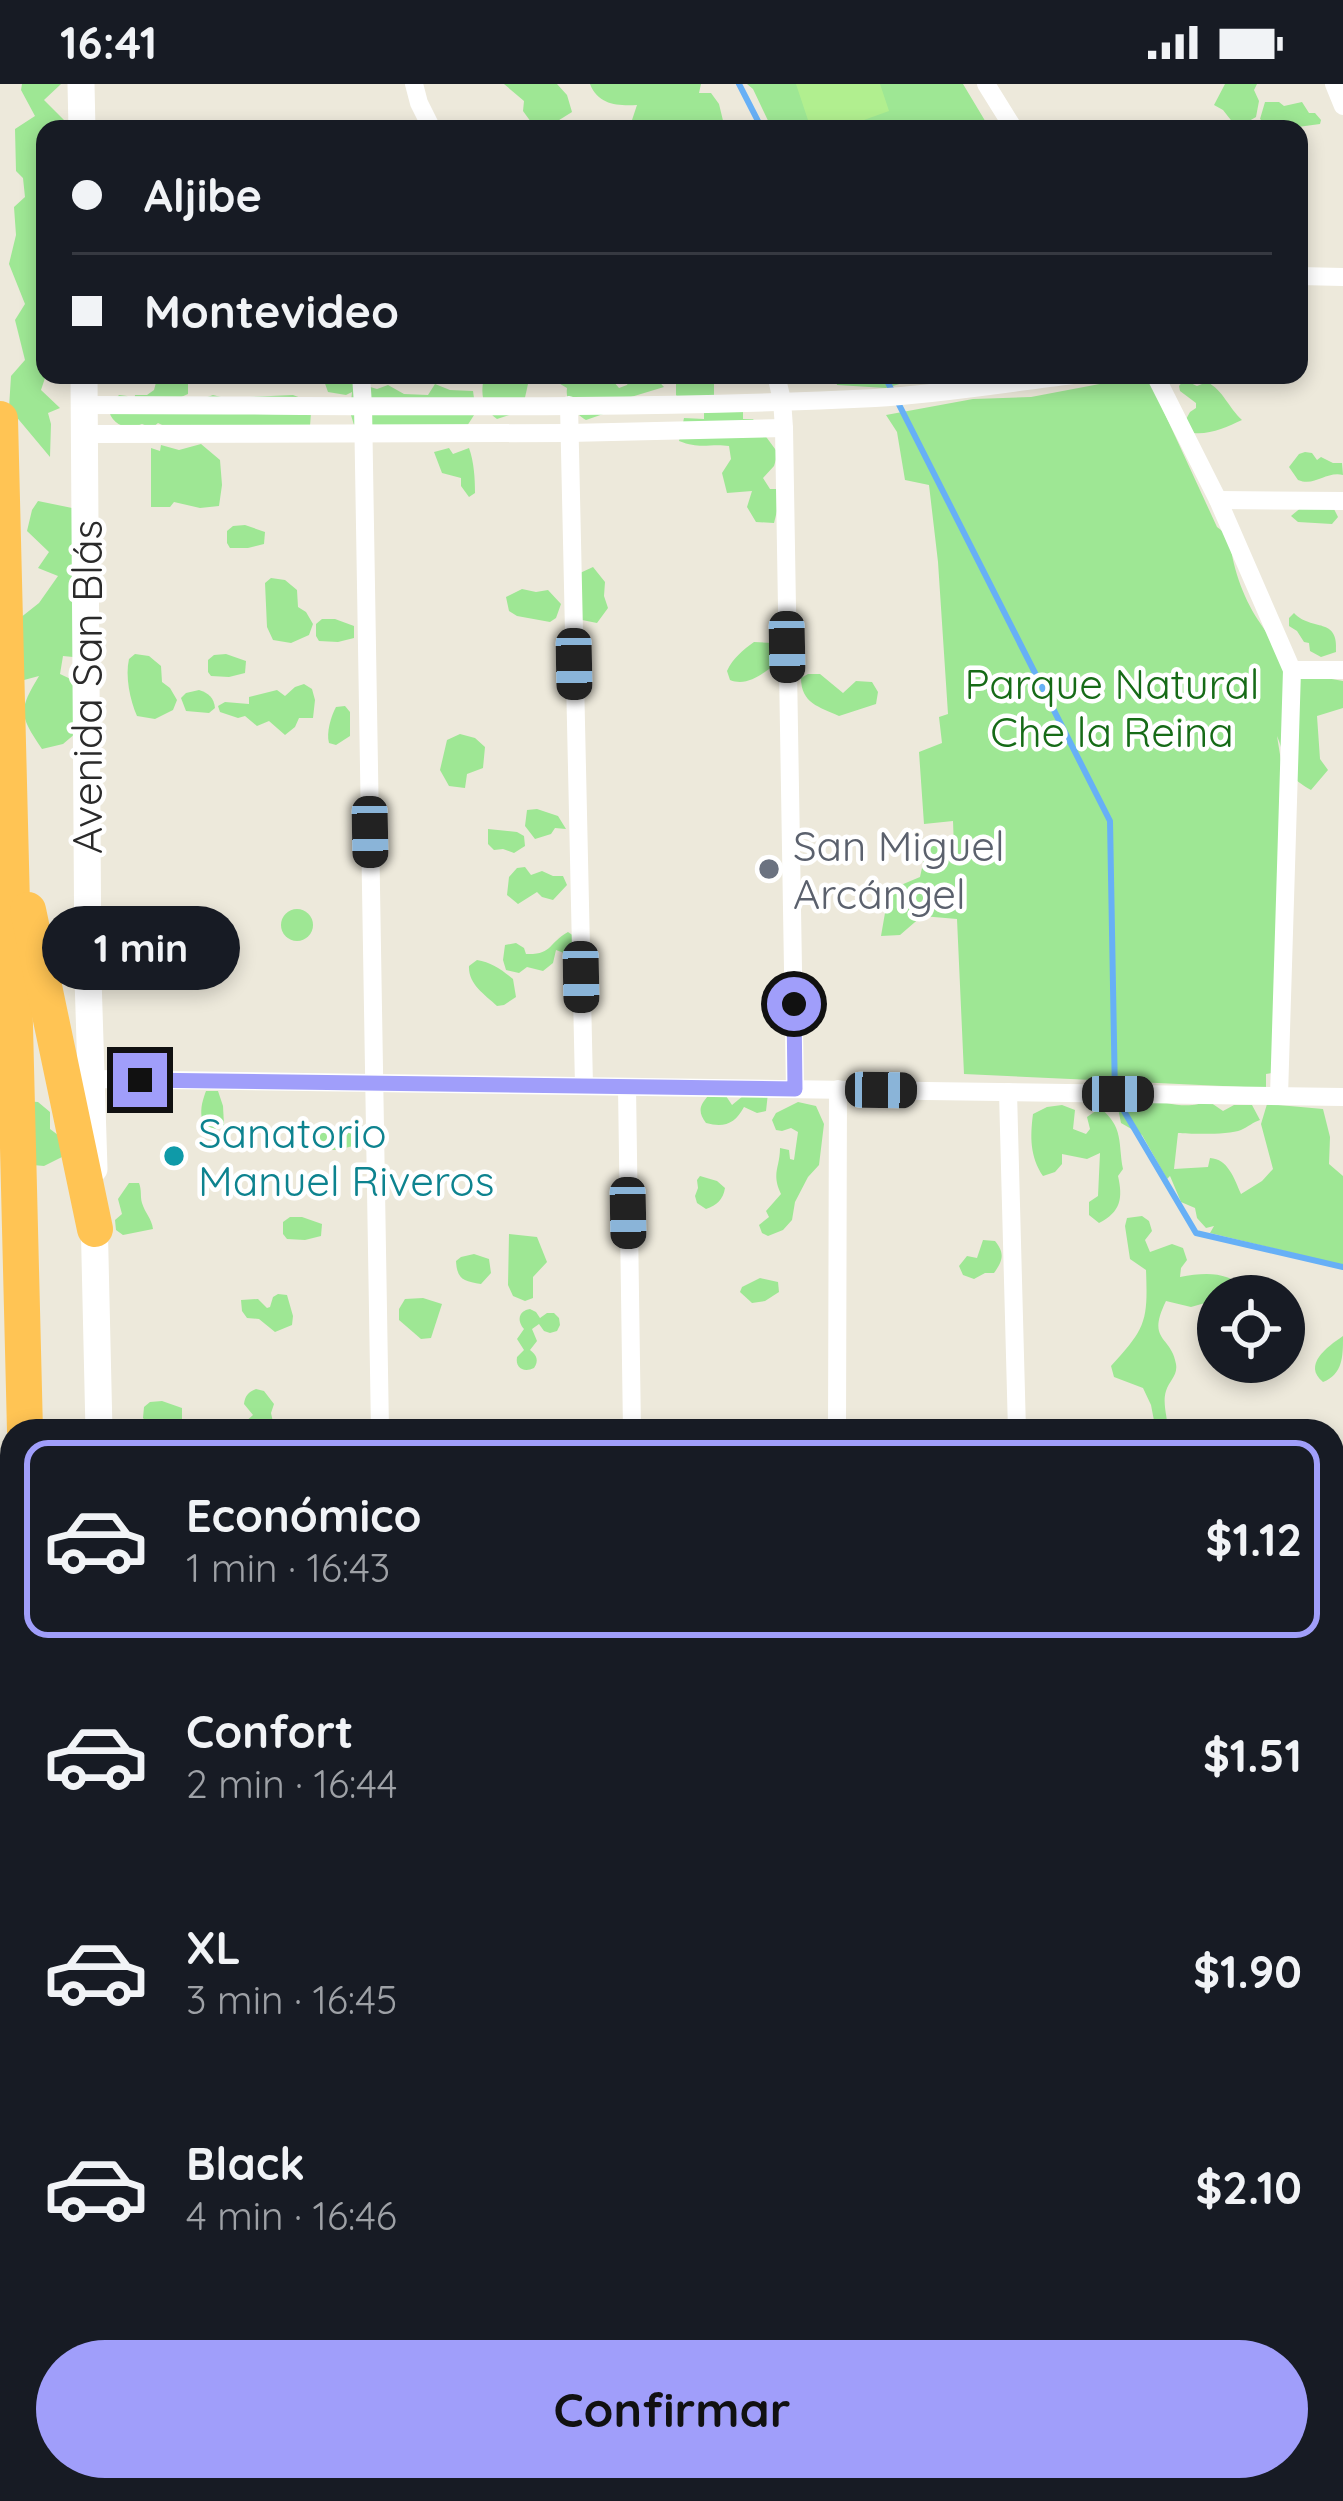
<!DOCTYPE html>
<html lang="es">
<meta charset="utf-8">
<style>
:root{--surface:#171b24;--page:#242831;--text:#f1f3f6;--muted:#9ea1a6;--line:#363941;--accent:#a09efa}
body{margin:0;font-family:Quicksand,sans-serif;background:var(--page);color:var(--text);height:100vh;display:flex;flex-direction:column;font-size:45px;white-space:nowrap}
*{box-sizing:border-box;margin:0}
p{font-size:39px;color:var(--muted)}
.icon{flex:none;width:66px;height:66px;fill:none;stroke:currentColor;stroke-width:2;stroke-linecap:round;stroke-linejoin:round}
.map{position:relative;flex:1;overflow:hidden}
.details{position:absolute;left:0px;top:1335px;width:1344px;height:1083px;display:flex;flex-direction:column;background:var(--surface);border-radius:36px 36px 0 0;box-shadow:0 6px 18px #0003}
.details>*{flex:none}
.hud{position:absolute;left:36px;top:36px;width:1272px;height:264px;border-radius:24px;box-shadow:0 6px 18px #0003;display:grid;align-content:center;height:264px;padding:0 36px;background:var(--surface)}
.fabs{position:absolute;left:1197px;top:1191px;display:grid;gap:24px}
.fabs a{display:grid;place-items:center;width:108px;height:108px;border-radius:50%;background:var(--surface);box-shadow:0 6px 18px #0003;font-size:60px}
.end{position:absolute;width:54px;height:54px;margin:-27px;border:15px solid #a09efa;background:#111;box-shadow:0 0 0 6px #111}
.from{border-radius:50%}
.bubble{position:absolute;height:84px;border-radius:42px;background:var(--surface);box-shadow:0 6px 18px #0003;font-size:39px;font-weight:700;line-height:84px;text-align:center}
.car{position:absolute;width:36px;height:72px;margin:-36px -18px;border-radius:15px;box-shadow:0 0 9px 3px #0007;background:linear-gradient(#222 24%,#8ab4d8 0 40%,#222 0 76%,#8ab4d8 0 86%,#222 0)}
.hud b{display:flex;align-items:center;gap:42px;height:114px;font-size:45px}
.hud b+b{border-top:3px solid var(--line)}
.hud i{width:30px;height:30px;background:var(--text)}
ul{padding:21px 0 0;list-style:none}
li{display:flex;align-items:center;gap:36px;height:198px;margin:0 24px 18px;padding:0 12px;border:6px solid transparent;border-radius:24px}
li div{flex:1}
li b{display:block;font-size:45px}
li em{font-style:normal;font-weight:700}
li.selected{border-color:var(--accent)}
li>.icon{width:108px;height:108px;stroke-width:1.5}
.primary-button{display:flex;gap:24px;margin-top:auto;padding:24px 36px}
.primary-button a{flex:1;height:138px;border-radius:72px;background:var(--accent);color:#111;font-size:48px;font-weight:700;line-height:138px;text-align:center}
.status{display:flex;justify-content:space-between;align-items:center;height:84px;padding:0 60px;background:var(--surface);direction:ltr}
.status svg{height:33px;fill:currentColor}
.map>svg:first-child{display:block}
.green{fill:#9ee794}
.pitch{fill:#b1ef8f}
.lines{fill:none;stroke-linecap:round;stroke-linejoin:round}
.stream{stroke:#67b0f6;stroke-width:6}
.street{stroke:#fff;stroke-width:18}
.secondary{stroke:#fff;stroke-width:27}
.highway{stroke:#ffc454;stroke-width:36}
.route{stroke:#a09efa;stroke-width:15}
.worship-dot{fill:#6b7280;stroke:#fff;stroke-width:4.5}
.culture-dot{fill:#0f9aa8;stroke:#fff;stroke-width:4.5}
.labels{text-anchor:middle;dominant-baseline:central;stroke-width:9;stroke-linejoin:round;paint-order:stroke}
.park-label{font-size:42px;fill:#166b17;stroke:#fff}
.street-label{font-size:42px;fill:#2a2a2a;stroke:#fff}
.worship-label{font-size:42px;fill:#5b616d;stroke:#fff;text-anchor:start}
.culture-label{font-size:42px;fill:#0d838f;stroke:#fff;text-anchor:start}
</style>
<div class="status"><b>16:41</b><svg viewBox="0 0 49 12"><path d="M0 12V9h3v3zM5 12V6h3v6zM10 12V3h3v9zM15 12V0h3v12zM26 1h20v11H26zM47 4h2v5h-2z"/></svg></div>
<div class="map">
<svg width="1343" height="2417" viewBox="0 0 1343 2417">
<rect width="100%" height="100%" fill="#ede9db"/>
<g class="green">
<path d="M 22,0 L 61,0 L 44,16 L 66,38 L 67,45 L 45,45 L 46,291 L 41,306 L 60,324 L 48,329 L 51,340 L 50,373 L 9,324 L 11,292 L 25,276 L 15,236 L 25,220 L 9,180 L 16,151 L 14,123 L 25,113 L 23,94 L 16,87 L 15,45 L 35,32 L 21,6 Z"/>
<path d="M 504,0 L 557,0 L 567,11 L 572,28 L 556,38 L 531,38 L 523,27 L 524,17 Z"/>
<path d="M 590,0 L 701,0 L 699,9 L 711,9 L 719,20 L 725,45 L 621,45 L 632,36 L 637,21 C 618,22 598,21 590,0 Z"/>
<path d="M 747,0 L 963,0 L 990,45 L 772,45 L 753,5 Z"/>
<path d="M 1225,0 L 1257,0 L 1254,6 L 1259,17 L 1256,33 L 1244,40 L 1234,40 L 1223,26 L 1214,21 Z"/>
<path d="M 1265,18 L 1279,18 L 1284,22 L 1302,18 L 1309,29 L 1315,29 L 1321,36 L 1320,40 L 1283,45 L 1267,41 L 1260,35 Z"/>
<path d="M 158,291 L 188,291 L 188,310 L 179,314 L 202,315 L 213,311 L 225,314 L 293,311 L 301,314 L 311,329 L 310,342 L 166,343 L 158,339 L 152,344 L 142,340 C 126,347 111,341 108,323 L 119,311 L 127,312 L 134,321 L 135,311 L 147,311 L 154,306 Z"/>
<path d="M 322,291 L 367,291 L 367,302 L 377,305 L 388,301 L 404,310 L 428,311 L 435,300 L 450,306 L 473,307 L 476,328 L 467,342 L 358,354 L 350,328 L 352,308 L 346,311 L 328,308 Z"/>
<path d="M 489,291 L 530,291 L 522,327 L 497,335 C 483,325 480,310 484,294 Z"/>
<path d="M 545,291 L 608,291 L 619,304 L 627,301 L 632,291 C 647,291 654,291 664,303 L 631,313 L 609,328 L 586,336 C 575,329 565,318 567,304 Z"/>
<path d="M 835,291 L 1009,291 L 947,300 L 913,296 L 886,304 L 837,301 Z"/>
<path d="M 1147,291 L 1217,443 L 1230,453 C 1231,480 1243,513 1258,536 C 1272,557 1278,562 1287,587 L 1343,597 L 1343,624 L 1317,632 L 1320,675 L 1328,686 L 1311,706 C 1278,687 1289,680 1277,652 L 1284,695 L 1272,989 L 1266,990 L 1266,1004 L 964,990 L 957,835 L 922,832 L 900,851 L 881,852 L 889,806 L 920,793 L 927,761 L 954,765 L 953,737 L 924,740 L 919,668 L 942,659 L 939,633 L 948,630 L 938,478 L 929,401 L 905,396 L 897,348 L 886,331 L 973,315 L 1031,313 Z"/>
<path d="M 695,293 L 714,300 L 714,312 L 679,315 L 676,311 L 676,299 L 683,294 Z"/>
<path d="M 1184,296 L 1197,302 L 1207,298 C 1223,306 1228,323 1242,336 C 1227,343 1210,351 1193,349 L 1185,337 L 1190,328 L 1196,324 L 1196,319 L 1180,307 L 1179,302 Z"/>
<path d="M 704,324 L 743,326 L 743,335 L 753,335 L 778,369 L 774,382 L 763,394 L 770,405 L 778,405 L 778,423 L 774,439 L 756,438 L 747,423 L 752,407 L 727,409 L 722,389 L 731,375 L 729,362 C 709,359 702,366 679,357 L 684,334 L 704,335 Z"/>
<path d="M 201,360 L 220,376 L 222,401 L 219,422 L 200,424 L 174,418 L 170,423 L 151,423 L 151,364 L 160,367 L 161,361 L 179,366 Z"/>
<path d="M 449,364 L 453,370 L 469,364 C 474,378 475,394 475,409 L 469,413 L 461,402 L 461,394 L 442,389 L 434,368 Z"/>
<path d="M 1305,368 L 1312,369 L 1317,376 L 1321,373 L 1333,379 L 1342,379 L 1343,391 C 1326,387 1315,403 1298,396 L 1289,383 L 1299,370 Z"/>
<path d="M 38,417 L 77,425 L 73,573 L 63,572 L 60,590 L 77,598 L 76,649 L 63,660 L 42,665 C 19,631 18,627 39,592 L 24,596 L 15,538 L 39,519 L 58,492 L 38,484 L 49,468 L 27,447 L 32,426 Z"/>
<path d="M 1331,419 L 1338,433 L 1332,440 L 1298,438 L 1291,432 L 1303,422 Z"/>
<path d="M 245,441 L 265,448 L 264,460 L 248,464 L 230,464 L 227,459 L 227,447 L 233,442 Z"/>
<path d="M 593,483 L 605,498 L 604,512 L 608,524 L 597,539 L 582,536 L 580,489 Z"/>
<path d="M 271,494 L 285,496 L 297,506 L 298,523 L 306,528 L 313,540 L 309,551 L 291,559 L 273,556 L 267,543 L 265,499 Z"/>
<path d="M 522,505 L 536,508 L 548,506 L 561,520 L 556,534 L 550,538 L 517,532 L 509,527 L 506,513 Z"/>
<path d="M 1294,529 C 1312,548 1339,532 1336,568 L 1321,573 L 1310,567 L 1309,559 L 1304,558 L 1297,547 L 1289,542 L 1289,534 Z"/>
<path d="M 322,535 L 335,535 L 354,542 L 354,554 L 338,558 L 319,557 L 316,552 L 316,540 Z"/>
<path d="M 754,558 L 773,559 L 778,574 L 776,580 C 762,590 747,603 730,596 L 727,587 C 733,574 743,566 754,558 Z"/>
<path d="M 135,570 L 149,572 L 161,582 L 162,598 L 170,604 L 177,616 L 173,626 L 155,635 L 137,632 C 130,616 125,592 129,575 Z"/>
<path d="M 226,570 L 246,577 L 245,589 L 229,593 L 211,592 L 208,588 L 208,576 L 214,571 Z"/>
<path d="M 808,590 L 820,590 L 843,609 L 856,597 L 872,598 L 878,608 L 876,620 L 839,632 C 819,623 801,619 801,594 Z"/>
<path d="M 304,600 L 312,605 L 315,616 L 313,634 L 299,634 L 295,643 L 285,651 L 269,637 L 257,642 L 245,632 L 238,634 L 220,628 L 218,622 L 225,618 L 249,620 L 249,613 L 277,606 L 285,612 L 295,603 Z"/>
<path d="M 199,606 C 209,609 214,614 215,624 L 209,629 L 186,627 L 181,614 L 186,609 Z"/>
<path d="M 345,622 L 350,628 L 350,652 L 336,661 L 329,659 C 326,649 331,632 336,623 Z"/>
<path d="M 460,650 L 475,654 L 485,663 L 483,684 L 467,690 L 465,704 L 449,702 L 440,686 L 447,656 Z"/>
<path d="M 537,725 L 558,732 L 566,745 L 555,744 L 551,750 L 535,755 L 525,742 L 527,726 Z"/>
<path d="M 488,745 L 517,748 L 524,752 L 525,762 L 514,769 L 503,765 L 494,766 L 488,760 Z"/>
<path d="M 525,783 L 531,791 L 542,787 L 553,792 L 563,792 L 567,801 L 553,816 L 542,813 L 537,808 L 518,820 L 507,811 L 509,793 L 517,784 Z"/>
<circle cx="297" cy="841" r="16"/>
<path d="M 568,848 L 581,857 L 573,869 L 564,869 L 556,866 L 553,879 L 543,887 L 527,883 L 519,889 L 506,886 L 503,876 L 505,861 L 516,859 L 524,864 L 526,870 C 553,871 548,859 568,848 Z"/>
<path d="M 477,876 C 491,878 502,886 513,895 L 516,913 L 504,921 L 497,922 C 484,910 468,900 469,882 Z"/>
<path d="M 206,1007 L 218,1007 L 223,1022 L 224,1041 L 219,1045 L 207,1045 C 198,1034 201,1020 206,1007 Z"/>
<path d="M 749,1007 L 768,1009 L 766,1027 L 757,1029 L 744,1023 C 735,1040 724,1044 706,1039 C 698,1028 699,1022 708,1012 L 726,1012 L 732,1021 Z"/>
<path d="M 1149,1014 C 1166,1020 1193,1026 1207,1016 L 1223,1027 L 1234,1021 L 1252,1021 L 1260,1036 C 1253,1038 1248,1043 1241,1046 C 1230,1051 1190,1050 1178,1049 L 1174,1085 L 1208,1083 L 1210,1074 C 1228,1075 1234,1094 1241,1110 L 1262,1097 L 1273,1085 L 1261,1040 L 1267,1020 L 1323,1025 L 1330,1053 L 1329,1080 L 1343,1092 L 1343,1181 L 1210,1149 L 1214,1142 L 1206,1144 L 1197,1134 L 1195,1124 L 1181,1118 L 1170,1092 L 1167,1095 L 1142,1051 L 1121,1039 L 1118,1024 L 1125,1015 Z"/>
<path d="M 24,1017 L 38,1018 L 50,1028 L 50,1045 L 58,1051 L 62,1073 L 44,1082 L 33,1081 Z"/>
<path d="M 798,1018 L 816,1022 L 824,1040 L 819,1081 L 808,1093 L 795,1118 L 792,1136 L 783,1146 L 768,1152 L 762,1149 L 759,1141 L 769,1133 L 766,1127 L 781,1110 C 771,1089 780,1084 780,1064 L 789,1066 L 790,1075 L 794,1076 L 798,1048 L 791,1044 L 782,1047 L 776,1046 L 772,1036 L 776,1029 Z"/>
<path d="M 1062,1021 L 1075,1026 L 1073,1045 L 1086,1050 L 1090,1045 L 1087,1033 L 1100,1024 C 1124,1043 1118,1059 1123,1085 L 1118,1092 C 1123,1114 1121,1128 1099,1139 L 1089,1131 L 1089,1118 L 1098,1112 L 1100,1069 L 1087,1075 L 1062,1070 L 1062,1080 L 1055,1088 L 1043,1092 C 1030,1073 1030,1053 1033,1030 L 1047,1023 Z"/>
<path d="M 321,1044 L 333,1044 L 353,1050 L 353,1062 L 337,1066 L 318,1066 L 315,1061 L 315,1049 Z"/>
<path d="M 700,1092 L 717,1097 L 725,1104 C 723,1116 717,1121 706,1125 L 697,1119 L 695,1112 L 698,1104 L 697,1096 Z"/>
<path d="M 129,1099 L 139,1099 C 142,1107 140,1112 142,1119 C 145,1129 152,1135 153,1145 L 123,1151 L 116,1146 L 115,1136 L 122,1130 L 118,1115 Z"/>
<path d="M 1142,1132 L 1149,1137 L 1152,1147 L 1145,1156 L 1150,1168 L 1172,1160 L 1183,1164 L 1187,1176 L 1181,1184 L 1180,1193 C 1206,1188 1227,1187 1248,1206 L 1248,1212 L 1218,1212 L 1218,1221 L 1205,1219 L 1191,1223 L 1166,1217 C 1146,1258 1171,1251 1176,1280 C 1178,1292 1169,1297 1166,1307 C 1162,1319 1168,1335 1168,1347 L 1156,1347 L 1151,1321 L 1143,1304 L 1114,1293 L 1111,1282 C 1146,1244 1148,1237 1146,1186 L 1130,1175 L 1125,1142 L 1127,1134 Z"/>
<path d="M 290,1133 L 302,1133 L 322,1140 L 321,1152 L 305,1156 L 287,1155 L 283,1150 L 283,1138 Z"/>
<path d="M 509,1150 L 537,1153 L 547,1178 L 533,1193 L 533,1214 L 525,1217 L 513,1212 L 508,1201 Z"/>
<path d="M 983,1156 L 995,1157 C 1005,1169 1003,1177 994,1189 L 985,1189 L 974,1195 L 963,1191 L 959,1182 L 967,1172 L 977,1174 Z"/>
<path d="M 474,1170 L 489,1175 L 491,1189 L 481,1200 C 464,1197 457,1196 456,1177 L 461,1173 Z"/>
<path d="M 760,1194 L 778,1198 L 779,1208 L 765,1217 L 752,1219 L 740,1208 L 742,1203 Z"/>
<path d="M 278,1210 L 287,1211 L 293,1232 L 292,1241 L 275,1248 L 259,1235 L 247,1234 L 242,1227 L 241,1216 L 258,1215 L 267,1224 L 270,1223 L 273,1213 Z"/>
<path d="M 423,1214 L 442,1220 L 431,1254 L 421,1255 L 399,1236 L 399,1225 L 405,1215 Z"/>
<path d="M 530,1225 L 536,1228 L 540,1234 L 547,1229 L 554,1229 L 559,1234 L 560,1241 L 557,1247 L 550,1249 L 544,1247 L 539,1240 L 532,1245 L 537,1257 L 530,1266 C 537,1271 539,1277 534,1284 C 524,1289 515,1284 517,1273 L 524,1266 L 517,1255 L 524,1245 C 517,1237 518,1227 530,1225 Z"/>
<path d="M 1343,1252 C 1343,1272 1343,1290 1323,1298 C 1302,1281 1327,1263 1343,1252 Z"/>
<path d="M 256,1305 L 264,1307 L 274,1320 L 271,1329 L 275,1347 L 242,1347 L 244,1339 L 253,1331 L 244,1320 C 245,1312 248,1308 256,1305 Z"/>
<path d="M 162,1317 L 182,1324 L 182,1336 L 166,1340 L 147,1339 L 143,1334 L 144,1323 L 150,1318 Z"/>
<path d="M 1332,1434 L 1343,1444 L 1343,1518 L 1332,1532 L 1336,1473 Z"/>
<path d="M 1332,1640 L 1343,1649 L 1343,1710 L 1332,1721 Z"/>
</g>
<path class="pitch" d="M 796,0 L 880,0 L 889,27 L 839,45 L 811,45 Z"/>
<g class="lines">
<g class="stream">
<path d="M 739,0 L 762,45"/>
<path d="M 884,291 L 1110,737 L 1115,1012 L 1196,1149 L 1343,1183"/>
</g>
<g class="street">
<path d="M 414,0 L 419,19 L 432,45"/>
<path d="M 986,0 L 1014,45"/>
<path d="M 1334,0 L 1343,22"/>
<path d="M 1299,192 L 1343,193"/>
<path d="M 361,291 L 363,321 L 380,1347"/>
<path d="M 776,291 L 782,316 L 784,344 L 795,1005"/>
<path d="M 1155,291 L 1218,416 L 1292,586 L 1279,1012"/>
<path d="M 84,321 C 347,321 612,327 875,314 C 941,310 1007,299 1073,291"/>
<path d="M 569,321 L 584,1002"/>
<path d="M 84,350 L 569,349 L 784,344"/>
<path d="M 1218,416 L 1343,417"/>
<path d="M 1292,586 L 1343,586"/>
<path d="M 93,995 L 1343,1013"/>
<path d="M 627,1003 L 632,1347"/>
<path d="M 1008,1008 L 1017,1347"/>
<path d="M 837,1347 L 838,1005"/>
<path d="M 1332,1409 L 1343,1410"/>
<path d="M 1332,1633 L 1343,1633"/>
<path d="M 1332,1852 L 1343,1852"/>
<path d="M 1332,2066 L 1343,2066"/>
<path d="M 1332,2287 L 1343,2287"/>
<path d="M 649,2406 L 649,2417"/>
</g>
<g class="secondary">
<path d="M 81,0 L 82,45"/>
<path d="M 84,291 L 88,894 L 94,1085"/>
<path d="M 94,1129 L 99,1347"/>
<path d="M 134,2406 L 134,2417"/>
<path d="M 95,2417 L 95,2406"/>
</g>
<g class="highway">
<path d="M 0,335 L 25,1347"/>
<path d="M 28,826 L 95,1145"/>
<path d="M 0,1898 L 12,2354"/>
<path d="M 13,2406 L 14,2417"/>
<path d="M 50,2406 L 50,2417"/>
</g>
</g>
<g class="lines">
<path class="route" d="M 140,996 L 795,1005 L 794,920"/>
</g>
<circle class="worship-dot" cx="769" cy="785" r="12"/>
<circle class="culture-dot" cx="174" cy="1072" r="12"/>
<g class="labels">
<g class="park-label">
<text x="1112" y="599">Parque Natural<tspan x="1112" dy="48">Che la Reina</tspan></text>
</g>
<g class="street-label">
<text transform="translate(86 603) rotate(-90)">Avenida San Blás</text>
</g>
<g class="worship-label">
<text x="793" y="761">San Miguel<tspan x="793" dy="48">Arcángel</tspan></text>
</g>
<g class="culture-label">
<text x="198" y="1048">Sanatorio<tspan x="198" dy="48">Manuel Riveros</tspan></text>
</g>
</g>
</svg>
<div class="fabs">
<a><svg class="icon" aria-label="locate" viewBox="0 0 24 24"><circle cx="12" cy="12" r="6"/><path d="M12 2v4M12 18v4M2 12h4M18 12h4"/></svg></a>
</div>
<i class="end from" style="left:794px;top:920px"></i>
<i class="end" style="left:140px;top:996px"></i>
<div class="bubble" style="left:42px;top:822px;width:198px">1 min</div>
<i class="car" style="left:787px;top:563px;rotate:179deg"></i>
<i class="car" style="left:574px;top:580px;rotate:179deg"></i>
<i class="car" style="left:370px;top:748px;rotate:179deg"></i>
<i class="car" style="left:581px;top:893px;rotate:179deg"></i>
<i class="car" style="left:881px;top:1006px;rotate:91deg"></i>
<i class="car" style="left:1118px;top:1010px;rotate:90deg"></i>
<i class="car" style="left:628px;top:1129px;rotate:179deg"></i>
<div class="hud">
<b><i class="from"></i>Aljibe</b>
<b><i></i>Montevideo</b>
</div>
<section class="details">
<ul>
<li class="selected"><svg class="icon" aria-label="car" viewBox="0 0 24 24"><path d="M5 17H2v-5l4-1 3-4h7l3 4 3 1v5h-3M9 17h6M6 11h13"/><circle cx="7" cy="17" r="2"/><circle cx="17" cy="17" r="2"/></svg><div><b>Económico</b><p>1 min · 16:43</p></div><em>$1.12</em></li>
<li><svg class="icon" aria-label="car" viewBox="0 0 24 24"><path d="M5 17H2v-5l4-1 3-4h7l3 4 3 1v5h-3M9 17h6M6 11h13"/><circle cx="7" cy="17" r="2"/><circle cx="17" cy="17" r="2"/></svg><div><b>Confort</b><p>2 min · 16:44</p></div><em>$1.51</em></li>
<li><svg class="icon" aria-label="car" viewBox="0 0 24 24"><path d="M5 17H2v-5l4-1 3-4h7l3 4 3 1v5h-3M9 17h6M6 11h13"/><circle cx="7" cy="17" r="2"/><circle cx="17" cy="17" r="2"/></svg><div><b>XL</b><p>3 min · 16:45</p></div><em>$1.90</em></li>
<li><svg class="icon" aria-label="car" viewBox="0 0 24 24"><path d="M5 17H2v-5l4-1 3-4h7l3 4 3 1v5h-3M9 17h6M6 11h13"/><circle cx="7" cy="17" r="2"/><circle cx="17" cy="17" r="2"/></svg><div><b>Black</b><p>4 min · 16:46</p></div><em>$2.10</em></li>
</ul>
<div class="primary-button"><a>Confirmar</a></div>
</section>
</div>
